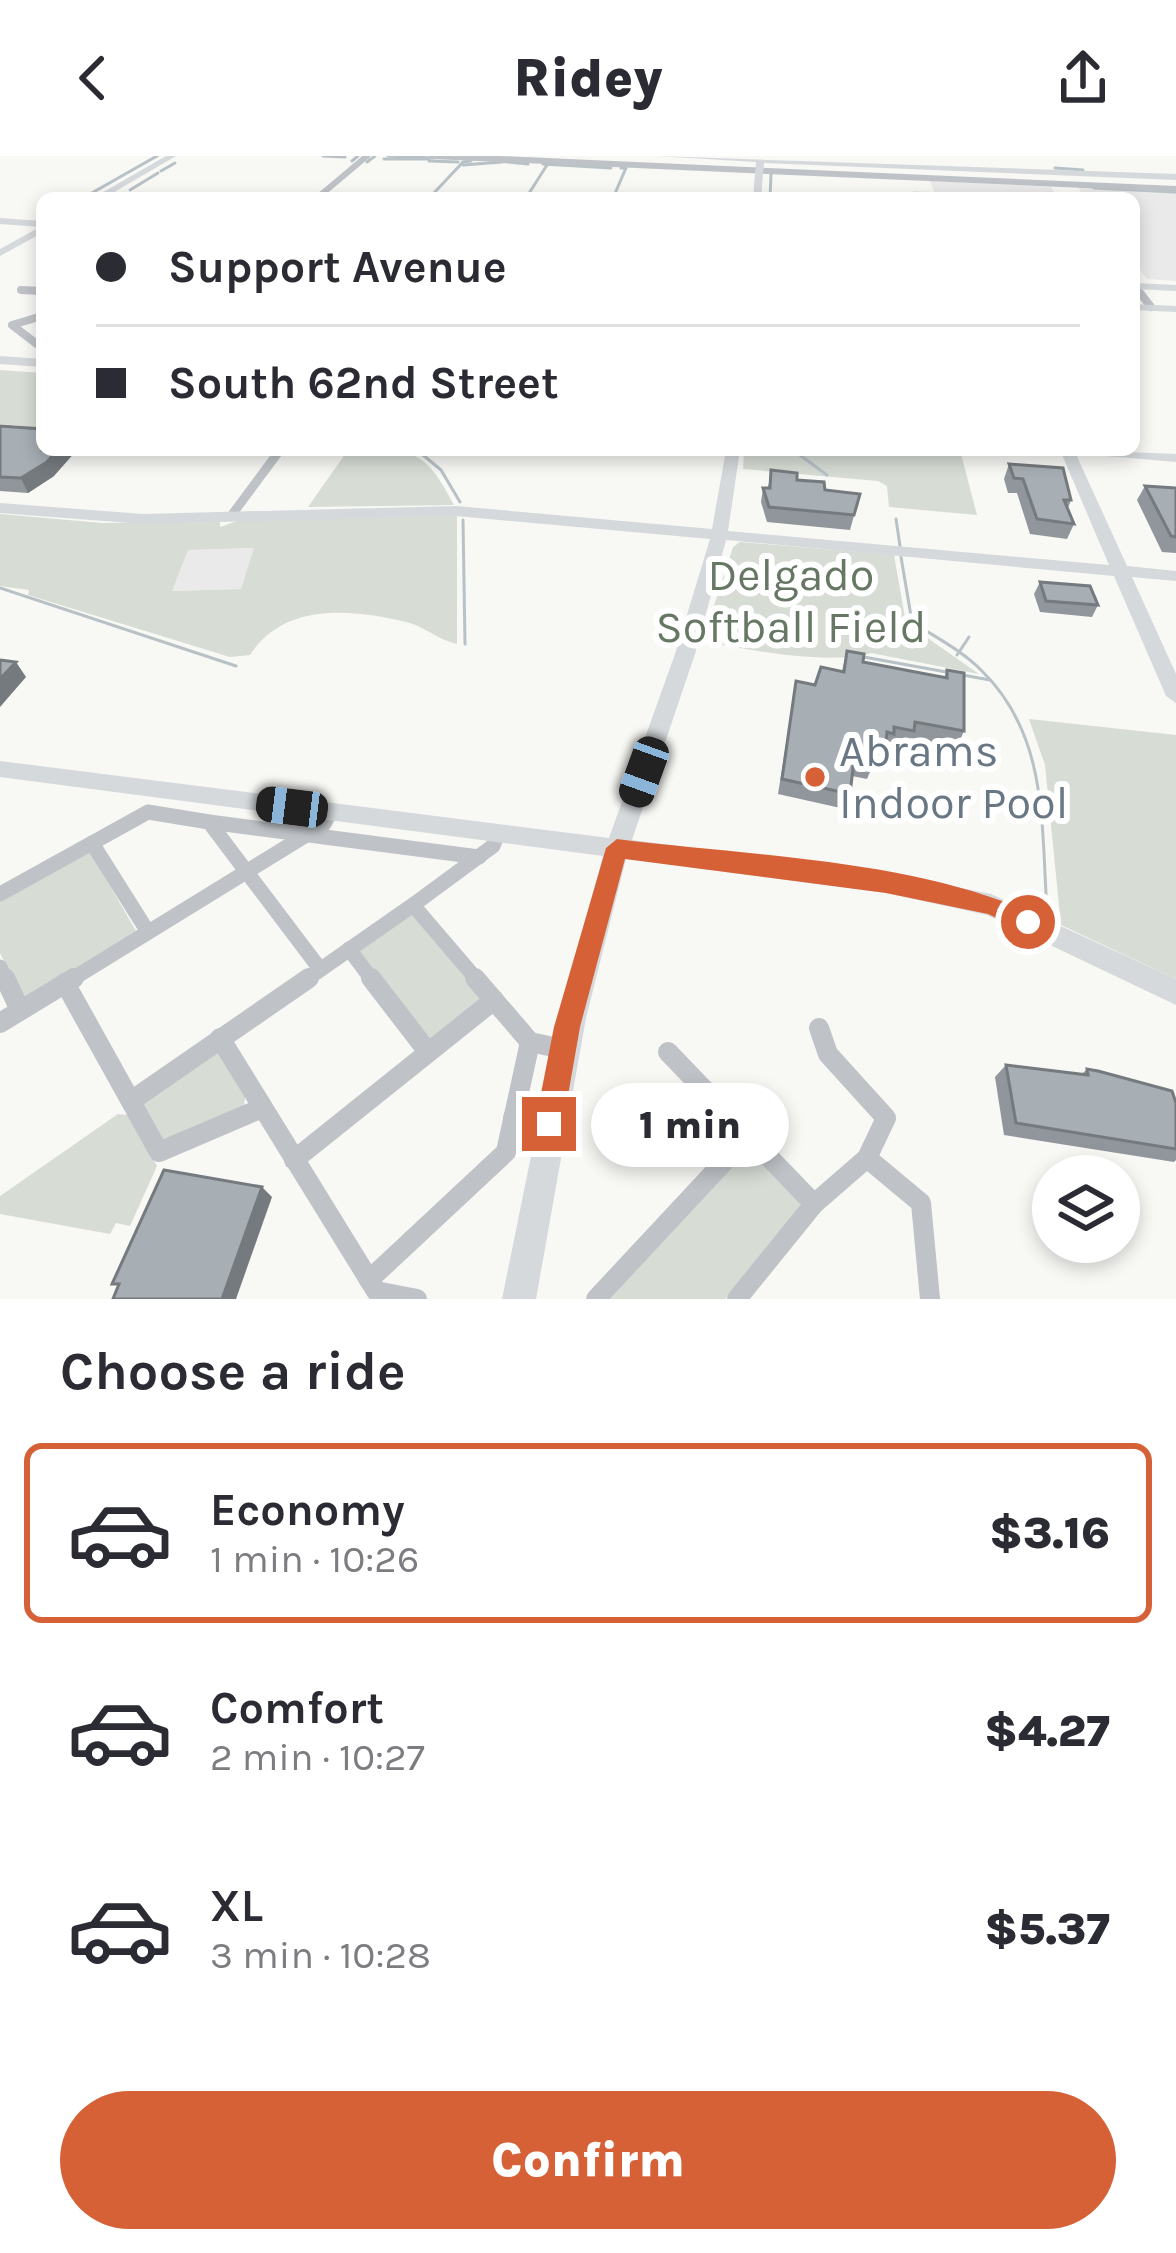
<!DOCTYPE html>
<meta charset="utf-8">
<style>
:root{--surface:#fff;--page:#f7f7f7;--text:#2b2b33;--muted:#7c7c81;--line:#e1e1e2;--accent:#d76137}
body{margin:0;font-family:Karla,sans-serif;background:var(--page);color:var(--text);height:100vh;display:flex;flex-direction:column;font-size:45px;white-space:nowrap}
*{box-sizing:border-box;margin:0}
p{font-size:39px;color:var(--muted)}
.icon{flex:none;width:66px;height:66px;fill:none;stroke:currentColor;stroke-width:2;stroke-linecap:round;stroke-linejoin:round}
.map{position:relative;height:1143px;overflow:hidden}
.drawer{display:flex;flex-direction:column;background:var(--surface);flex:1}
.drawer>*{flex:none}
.guide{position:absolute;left:36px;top:36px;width:1104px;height:264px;border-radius:18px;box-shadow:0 6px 18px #0003;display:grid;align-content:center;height:264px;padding:0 60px;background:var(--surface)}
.controls{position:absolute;left:1032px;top:999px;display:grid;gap:24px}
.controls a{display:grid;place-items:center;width:108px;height:108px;border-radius:50%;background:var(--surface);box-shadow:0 6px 18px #0003;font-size:60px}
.end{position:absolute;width:54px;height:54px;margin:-27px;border:15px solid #d76137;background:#fff;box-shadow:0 0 0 6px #fff}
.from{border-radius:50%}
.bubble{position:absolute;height:84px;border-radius:42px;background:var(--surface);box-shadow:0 6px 18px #0003;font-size:39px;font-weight:800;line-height:84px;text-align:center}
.car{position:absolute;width:36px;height:72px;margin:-36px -18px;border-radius:15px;box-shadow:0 0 9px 3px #0007;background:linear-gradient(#222 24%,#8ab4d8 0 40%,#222 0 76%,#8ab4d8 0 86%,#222 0)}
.guide b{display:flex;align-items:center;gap:42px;height:114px;font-size:45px}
.guide b+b{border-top:3px solid var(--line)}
.guide i{width:30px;height:30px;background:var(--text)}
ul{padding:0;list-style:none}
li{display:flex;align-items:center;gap:36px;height:180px;margin:0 24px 18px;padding:0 36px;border:6px solid transparent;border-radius:18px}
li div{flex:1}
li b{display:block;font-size:45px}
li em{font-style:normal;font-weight:800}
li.selected{border-color:var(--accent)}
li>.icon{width:108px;height:108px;stroke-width:1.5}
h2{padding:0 60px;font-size:54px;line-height:144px}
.action{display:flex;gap:24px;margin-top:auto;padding:24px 60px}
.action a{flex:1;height:138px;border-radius:72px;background:var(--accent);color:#fff;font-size:48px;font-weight:800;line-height:138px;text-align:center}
header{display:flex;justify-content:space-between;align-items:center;height:156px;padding:0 60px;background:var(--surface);font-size:54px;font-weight:800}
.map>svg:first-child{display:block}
.built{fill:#e9eae9}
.green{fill:#d7dcd5;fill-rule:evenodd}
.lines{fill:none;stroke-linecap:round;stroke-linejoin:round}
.stream{stroke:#b8c2c6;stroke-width:3}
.street-far4{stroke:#bfc3c7;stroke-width:6}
.street-far3{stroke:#bfc3c7;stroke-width:8}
.street-far2{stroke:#bfc3c7;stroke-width:9}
.street-far1{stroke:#bfc3c7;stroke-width:15}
.street{stroke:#bfc3c7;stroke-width:20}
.secondary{fill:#d5d9dc;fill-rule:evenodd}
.wall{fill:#90969b}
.shaded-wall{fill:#757a7e}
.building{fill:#a7aeb4;stroke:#757a7e;stroke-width:3}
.route{fill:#d76137}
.poi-dot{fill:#d76137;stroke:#fff;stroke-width:4.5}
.labels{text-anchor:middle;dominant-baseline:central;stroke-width:12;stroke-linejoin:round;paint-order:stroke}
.park-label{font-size:45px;fill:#667764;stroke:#fff}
.poi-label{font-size:45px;fill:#697784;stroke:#fff;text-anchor:start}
</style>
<header><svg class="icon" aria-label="back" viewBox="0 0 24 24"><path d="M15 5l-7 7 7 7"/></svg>Ridey<svg class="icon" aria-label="share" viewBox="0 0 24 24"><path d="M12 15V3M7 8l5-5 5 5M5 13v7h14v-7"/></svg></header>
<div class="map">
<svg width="1176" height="1143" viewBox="0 0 1176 1143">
<rect width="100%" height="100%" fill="#f8f8f5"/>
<g class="built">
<path d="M 930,25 L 1051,31 L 1058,42 L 915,42 L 913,35 L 934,36 Z"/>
<path d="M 1078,32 L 1176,36 L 1176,125 L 1147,123 L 1134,106 L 1134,42 L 1086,42 Z"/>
<path d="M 255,392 L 241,433 L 170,435 L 188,394 Z"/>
</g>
<g class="green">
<path d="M 0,214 L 42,217 L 42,272 L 0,268 Z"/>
<path d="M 348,294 C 411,294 423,289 454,349 L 308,351 Z"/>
<path d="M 744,294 L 960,294 L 977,359 L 889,351 L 887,330 L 878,325 L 743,313 Z"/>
<path d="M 0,358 L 102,367 L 220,366 L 220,371 L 237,365 L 457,359 L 457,488 C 438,484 424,470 406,466 C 347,452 283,448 250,499 L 230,501 L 28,439 L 29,434 L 0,430 ZM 254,392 L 241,433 L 172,435 L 188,394 Z"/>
<path d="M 740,386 L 894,399 L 906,467 L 979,518 L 871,497 C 827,509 757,495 712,487 L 704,481 L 733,391 Z"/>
<path d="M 1029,563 L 1176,579 L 1176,823 L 1061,769 L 1045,609 Z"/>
<path d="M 80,697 L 91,697 L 136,775 L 25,847 L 0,797 L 0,741 Z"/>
<path d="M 410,755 L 483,838 L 482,848 L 433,883 L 425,882 L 359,798 L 363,788 Z"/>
<path d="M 220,895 L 246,938 L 243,953 L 164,988 L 142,950 L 147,938 Z"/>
<path d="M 118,958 L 129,959 L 157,1010 L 130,1070 L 116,1067 L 110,1078 L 0,1058 L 0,1040 Z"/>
<path d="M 750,990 L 800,1046 L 800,1055 L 725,1143 L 606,1143 Z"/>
</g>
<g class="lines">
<g class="stream">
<path d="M 323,0 L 345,1"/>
<path d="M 388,0 L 434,2"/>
<path d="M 384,3 L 429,3"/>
<path d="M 489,4 L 528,8"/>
<path d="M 352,5 L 358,0"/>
<path d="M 429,5 L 458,6"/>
<path d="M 367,6 L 375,0"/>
<path d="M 543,8 L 611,12"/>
<path d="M 463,9 L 502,6"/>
<path d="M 1055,12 L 1083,14"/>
<path d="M 161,15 L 175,7"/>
<path d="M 1094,32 L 1176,36"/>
<path d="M 130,34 L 158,17"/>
<path d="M 433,38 L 463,6 L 471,5"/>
<path d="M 83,42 L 157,0"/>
<path d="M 526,42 L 547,9"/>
<path d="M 613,42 L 626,12 L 621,12"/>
<path d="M 770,42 L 771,18"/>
<path d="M 417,294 L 441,314 L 460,346"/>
<path d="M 793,294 L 827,319"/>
<path d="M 896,363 L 900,390"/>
<path d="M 463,364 L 465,488"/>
<path d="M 901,401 L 912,466 C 935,481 963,495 982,515 C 1048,580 1041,667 1047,754"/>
<path d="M 0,432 L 236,510"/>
<path d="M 957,499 L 969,481"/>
<path d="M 864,501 L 990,524"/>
</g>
<g class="street-far4">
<path d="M 432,0 L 1176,33"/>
<path d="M 317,42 L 367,0"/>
</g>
<g class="street-far3">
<path d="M 1134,129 L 1151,151"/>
<path d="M 21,134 L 42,135"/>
<path d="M 42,160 L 12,169 L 42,192"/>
</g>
<path class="street-far2" d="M 231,360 L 280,294"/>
<g class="street-far1">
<path d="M 209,666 L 479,701"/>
<path d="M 92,687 L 148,776"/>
<path d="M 0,738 L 148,656 L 209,666 L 320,813"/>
<path d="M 349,793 L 373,825"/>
<path d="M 0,811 L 6,825"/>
<path d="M 69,825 L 324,668 L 330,656"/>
<path d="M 304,825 L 413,749"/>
<path d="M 478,825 L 413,749 L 493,690 L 498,677"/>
</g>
<g class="street">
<path d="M 5,822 L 20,854"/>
<path d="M 371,822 L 428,896"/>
<path d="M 475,822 L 530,886 L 563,893"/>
<path d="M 65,827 L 159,996 L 262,952"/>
<path d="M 0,867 L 74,822"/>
<path d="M 819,872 L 828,898 L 886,962 L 867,1002 L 921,1047 L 930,1143"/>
<path d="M 220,882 L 376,1135 L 417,1143"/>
<path d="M 668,896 L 814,1048 L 867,1002"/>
<path d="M 131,945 L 309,822"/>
<path d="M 513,962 L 549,968"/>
<path d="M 294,1004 L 494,844"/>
<path d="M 369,1124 L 506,996 L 530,886"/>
<path d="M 596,1143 L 749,979"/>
<path d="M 737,1143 L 814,1048"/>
</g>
<g class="secondary">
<path d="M 166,0 L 176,0 L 104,42 L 93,42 Z"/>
<path d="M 656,0 L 1176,18 L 1176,24 L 764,7 L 761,42 L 753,42 L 756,6 Z"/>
<path d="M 0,62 L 42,65 L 42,77 L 0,100 L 0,93 L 40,71 L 0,68 Z"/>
<path d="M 1134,127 L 1176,129 L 1176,135 L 1134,133 Z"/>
<path d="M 1134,148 L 1176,150 L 1176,156 L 1134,154 Z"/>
<path d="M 0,200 L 42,203 L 42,211 L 0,208 Z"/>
<path d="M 726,294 L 740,294 L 728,375 L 1109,409 L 1060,294 L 1074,294 L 1127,410 L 1176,415 L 1176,425 L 1132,421 L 1176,518 L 1176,547 L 1166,540 L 1114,420 L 726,384 L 695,498 L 632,684 L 886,717 L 991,738 L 1176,823 L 1176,849 L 987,759 L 886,737 L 626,703 L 586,862 L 536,1143 L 502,1143 L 559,862 L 603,700 L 0,621 L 0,605 L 609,682 L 675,498 L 710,383 L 456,360 L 143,368 L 0,357 L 0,347 L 143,358 L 456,350 L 712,373 Z"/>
<path d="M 1077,294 L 1176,298 L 1176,306 L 1084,298 Z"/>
</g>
</g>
<g class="wall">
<path d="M 0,270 L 54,320 L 28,337 L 0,335 Z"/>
<path d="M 1009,308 L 1071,344 L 1068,352 L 1074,368 L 1067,383 L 1030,378 L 1017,337 L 1008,337 L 1004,323 Z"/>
<path d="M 771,314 L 825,334 L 860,338 L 850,374 L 767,366 L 761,346 L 763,332 L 768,332 Z"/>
<path d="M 1145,330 L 1176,332 L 1176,397 L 1162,396 L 1137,344 Z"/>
<path d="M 1040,426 L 1098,449 L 1092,461 L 1040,456 L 1034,438 Z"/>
<path d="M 847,495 L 863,506 L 944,522 L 947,514 L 964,575 L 957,591 L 911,582 L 908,590 L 890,587 L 888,593 L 885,592 L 879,613 L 872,611 L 867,623 L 852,620 L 850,638 L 845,653 L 778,638 L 796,525 L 815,529 L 842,515 Z"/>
<path d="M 1006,909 L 1082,918 L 1087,913 L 1176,947 L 1176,1004 L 1174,1006 L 1004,979 L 995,921 Z"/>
</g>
<g class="shaded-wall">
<path d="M 57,294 L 77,294 L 54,320 L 28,337 L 21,322 Z"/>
<path d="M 16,506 L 26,521 L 0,551 L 0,523 Z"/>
<path d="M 262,1031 L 272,1041 L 236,1143 L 222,1143 Z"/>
</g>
<g class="building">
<path d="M 0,270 L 42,273 L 42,294 L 57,294 L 47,306 L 21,322 L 0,321 Z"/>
<path d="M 1009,308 L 1063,312 L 1071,344 L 1064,344 L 1074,368 L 1037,363 L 1023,323 L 1014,322 Z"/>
<path d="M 771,314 L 797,317 L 797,324 L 824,326 L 825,334 L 860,338 L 854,359 L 769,351 L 763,332 L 770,332 Z"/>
<path d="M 1145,330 L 1176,332 L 1176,381 L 1171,380 Z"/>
<path d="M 1040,426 L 1090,430 L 1098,449 L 1046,445 Z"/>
<path d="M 847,495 L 864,498 L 863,506 L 947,522 L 947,514 L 964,517 L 964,575 L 915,566 L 914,575 L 894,571 L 894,578 L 887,576 L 885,597 L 874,595 L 873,608 L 854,604 L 850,638 L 782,623 L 796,525 L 815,529 L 821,511 L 844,516 Z"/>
<path d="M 0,504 L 16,506 L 0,523 Z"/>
<path d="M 1006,909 L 1088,919 L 1087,913 L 1098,915 L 1172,935 L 1176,947 L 1176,993 L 1016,967 Z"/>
<path d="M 164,1014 L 262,1031 L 222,1143 L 113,1143 L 119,1128 L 112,1128 Z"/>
</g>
<path class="route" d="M 617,683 C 750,700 915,703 1036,759 L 1040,766 L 1028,777 L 988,758 L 886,737 L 625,703 L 580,871 L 563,968 L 549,982 L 535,968 L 554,871 L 606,692 Z"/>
<circle class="poi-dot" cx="815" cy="621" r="12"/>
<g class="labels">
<g class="park-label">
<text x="791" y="419">Delgado<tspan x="791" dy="52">Softball Field</tspan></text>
</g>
<g class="poi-label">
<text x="839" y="595">Abrams<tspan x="839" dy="52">Indoor Pool</tspan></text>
</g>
</g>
</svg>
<div class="controls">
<a><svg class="icon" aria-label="layers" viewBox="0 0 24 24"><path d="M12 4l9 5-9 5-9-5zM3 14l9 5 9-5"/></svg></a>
</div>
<i class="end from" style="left:1028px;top:766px"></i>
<i class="end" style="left:549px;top:968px"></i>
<div class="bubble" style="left:591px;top:927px;width:198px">1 min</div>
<i class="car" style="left:644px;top:616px;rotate:200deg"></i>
<i class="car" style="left:292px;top:651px;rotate:277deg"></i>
<div class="guide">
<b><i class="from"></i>Support Avenue</b>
<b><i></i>South 62nd Street</b>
</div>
</div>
<section class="drawer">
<h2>Choose a ride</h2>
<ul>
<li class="selected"><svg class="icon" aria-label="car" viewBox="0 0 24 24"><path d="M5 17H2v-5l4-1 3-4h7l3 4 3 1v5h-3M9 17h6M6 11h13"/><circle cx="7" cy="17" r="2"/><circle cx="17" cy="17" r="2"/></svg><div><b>Economy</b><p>1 min · 10:26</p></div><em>$3.16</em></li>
<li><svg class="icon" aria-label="car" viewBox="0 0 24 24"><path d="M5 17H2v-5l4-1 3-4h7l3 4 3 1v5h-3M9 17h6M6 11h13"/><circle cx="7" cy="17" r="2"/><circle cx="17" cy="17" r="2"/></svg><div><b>Comfort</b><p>2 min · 10:27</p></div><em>$4.27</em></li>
<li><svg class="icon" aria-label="car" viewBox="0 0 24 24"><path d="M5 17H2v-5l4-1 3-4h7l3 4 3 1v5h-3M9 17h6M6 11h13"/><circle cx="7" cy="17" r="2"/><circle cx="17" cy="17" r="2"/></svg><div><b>XL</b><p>3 min · 10:28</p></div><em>$5.37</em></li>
</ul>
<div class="action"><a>Confirm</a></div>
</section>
